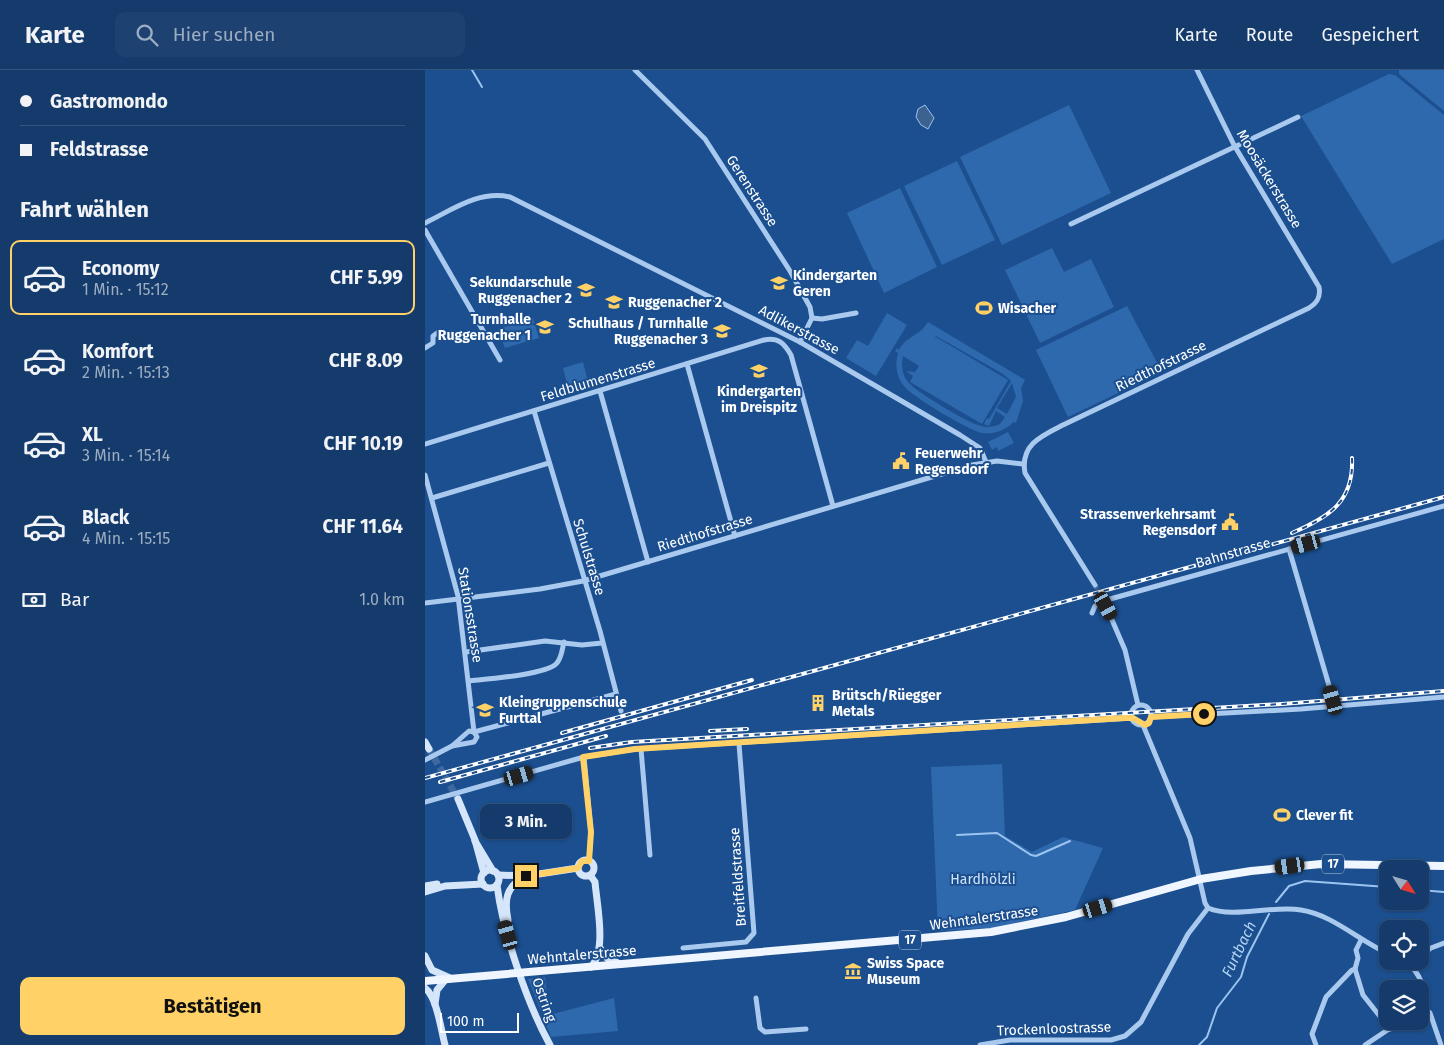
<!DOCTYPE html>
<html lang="de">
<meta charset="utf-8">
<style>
:root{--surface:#143b6b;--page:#1d4271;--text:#f1f3f6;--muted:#9dadc1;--line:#33557e;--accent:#ffd166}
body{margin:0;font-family:"Fira Sans",sans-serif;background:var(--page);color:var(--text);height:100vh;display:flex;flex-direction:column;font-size:19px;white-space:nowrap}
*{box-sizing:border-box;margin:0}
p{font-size:16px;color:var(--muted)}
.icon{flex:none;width:28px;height:28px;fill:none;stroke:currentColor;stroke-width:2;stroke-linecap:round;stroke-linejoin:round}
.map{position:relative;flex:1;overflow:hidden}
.sheet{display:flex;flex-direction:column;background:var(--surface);width:425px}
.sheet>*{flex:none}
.guide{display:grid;align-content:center;height:110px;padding:0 20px;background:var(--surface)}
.needle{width:32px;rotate:127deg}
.controls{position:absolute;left:954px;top:790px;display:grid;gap:10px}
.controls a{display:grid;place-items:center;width:50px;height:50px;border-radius:10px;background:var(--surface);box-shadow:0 1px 4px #0004,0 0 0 1px var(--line);font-size:25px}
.scale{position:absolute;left:15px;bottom:12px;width:79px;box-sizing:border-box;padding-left:5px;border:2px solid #fff;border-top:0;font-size:14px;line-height:18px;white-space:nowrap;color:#fff;-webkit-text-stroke:4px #1b4f8f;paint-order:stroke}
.end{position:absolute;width:22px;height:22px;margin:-11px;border:6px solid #ffd166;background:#111;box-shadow:0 0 0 2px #111}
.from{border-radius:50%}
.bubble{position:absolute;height:35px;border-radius:10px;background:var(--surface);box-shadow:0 1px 4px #0004,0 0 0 1px var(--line);font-size:16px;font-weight:700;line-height:35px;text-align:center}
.car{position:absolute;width:15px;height:30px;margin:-15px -8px;border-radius:6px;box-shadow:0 0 4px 1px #0007;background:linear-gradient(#222 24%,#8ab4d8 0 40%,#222 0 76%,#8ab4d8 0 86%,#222 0)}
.guide b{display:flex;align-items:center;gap:18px;height:48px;font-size:19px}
.guide b+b{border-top:1px solid var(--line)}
.guide i{width:12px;height:12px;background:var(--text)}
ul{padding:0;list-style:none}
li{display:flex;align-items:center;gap:15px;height:75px;margin:0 10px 8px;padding:0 10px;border:2px solid transparent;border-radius:10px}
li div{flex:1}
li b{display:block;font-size:19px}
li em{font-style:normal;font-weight:700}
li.on{border-color:var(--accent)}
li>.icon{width:45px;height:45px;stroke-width:1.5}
h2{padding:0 20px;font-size:22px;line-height:60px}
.pay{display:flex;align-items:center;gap:12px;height:55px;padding:0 20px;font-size:19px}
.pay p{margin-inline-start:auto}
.action{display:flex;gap:10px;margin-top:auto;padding:10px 20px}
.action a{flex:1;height:58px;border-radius:10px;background:var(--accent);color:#111;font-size:20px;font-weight:700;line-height:58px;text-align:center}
header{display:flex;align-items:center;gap:30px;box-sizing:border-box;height:70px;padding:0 25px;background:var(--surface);border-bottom:1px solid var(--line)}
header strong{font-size:24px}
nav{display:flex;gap:28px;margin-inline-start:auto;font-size:18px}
.search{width:350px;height:45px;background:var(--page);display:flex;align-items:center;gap:12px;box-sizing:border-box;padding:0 18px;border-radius:10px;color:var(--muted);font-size:19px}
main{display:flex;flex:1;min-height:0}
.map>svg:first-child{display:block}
.green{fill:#2e69ad;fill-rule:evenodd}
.water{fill:#3c6290;stroke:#9cc4f0}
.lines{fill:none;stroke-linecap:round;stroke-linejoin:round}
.stream{stroke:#9cc4f0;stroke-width:2}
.minor-tunnel{stroke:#3d69a0;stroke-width:5;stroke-dasharray:5 2.5;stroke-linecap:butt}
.secondary-tunnel{stroke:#3d69a0;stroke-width:7;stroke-dasharray:7 3.5;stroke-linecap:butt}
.minor{stroke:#a9c9ee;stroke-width:5}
.secondary{stroke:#d6e6fa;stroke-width:7}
.primary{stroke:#f0f6ff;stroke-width:8}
.rail-casing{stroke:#fff;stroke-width:4}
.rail{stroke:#1b4f8f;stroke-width:2;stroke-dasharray:5.5;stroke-linecap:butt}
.route{stroke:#ffd166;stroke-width:6}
.labels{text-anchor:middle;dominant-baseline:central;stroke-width:4;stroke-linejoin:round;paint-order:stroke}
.shield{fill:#1b4f8f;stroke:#bbcadd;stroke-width:1}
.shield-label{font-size:12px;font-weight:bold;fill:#fff}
.street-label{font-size:14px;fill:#fff;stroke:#1b4f8f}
.poi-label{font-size:14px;font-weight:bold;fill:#fff;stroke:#1b4f8f;text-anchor:start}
.park-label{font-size:14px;fill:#cfe3fa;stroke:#1b4f8f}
.water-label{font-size:15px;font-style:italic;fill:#b5d3f5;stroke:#1b4f8f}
</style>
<header>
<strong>Karte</strong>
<div class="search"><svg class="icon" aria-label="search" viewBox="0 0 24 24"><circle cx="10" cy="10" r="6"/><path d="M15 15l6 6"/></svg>Hier suchen</div>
<nav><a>Karte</a><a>Route</a><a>Gespeichert</a></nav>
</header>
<main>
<section class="sheet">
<div class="guide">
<b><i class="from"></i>Gastromondo</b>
<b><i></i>Feldstrasse</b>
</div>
<h2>Fahrt wählen</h2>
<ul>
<li class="on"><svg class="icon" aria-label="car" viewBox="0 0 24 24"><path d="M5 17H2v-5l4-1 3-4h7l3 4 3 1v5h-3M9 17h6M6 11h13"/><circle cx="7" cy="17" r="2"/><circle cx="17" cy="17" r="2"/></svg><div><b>Economy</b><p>1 Min. · 15:12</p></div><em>CHF 5.99</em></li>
<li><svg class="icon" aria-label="car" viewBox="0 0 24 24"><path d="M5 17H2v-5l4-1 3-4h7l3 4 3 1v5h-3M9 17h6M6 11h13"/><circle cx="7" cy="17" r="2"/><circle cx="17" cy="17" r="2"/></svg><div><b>Komfort</b><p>2 Min. · 15:13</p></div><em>CHF 8.09</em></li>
<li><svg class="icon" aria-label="car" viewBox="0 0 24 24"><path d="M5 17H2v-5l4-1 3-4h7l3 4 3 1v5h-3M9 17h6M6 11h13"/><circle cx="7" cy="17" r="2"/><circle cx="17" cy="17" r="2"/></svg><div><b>XL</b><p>3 Min. · 15:14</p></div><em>CHF 10.19</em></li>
<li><svg class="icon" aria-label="car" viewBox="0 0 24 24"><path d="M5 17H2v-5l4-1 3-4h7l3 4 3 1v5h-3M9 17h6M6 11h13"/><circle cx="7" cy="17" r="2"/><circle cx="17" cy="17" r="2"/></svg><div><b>Black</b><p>4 Min. · 15:15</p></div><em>CHF 11.64</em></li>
</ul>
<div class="pay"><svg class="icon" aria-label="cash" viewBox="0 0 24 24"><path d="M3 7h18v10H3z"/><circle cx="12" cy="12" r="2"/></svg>Bar<p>1.0 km</p></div>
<div class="action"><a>Bestätigen</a></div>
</section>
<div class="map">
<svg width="1019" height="975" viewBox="0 0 1019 975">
<rect width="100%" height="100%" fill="#1b4f8f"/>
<g class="green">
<path d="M 974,0 L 1019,0 L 1019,41 L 974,4 Z"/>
<path d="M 964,4 L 970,5 L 1019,45 L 1019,169 L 967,194 L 876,46 Z"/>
<path d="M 644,35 L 686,123 L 577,175 L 535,87 Z"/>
<path d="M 532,91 L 570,170 L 517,195 L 479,116 Z"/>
<path d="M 475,118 L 512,197 L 459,223 L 422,143 Z"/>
<path d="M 627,178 L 639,202 L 666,189 L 689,237 L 615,273 L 580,200 Z"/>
<path d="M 702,236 L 737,302 L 643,347 L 611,280 Z"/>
<path d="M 462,243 L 482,255 L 451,306 L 421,288 L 432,270 L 443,276 Z"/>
<path d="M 108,248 L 114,268 L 80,278 L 73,259 Z"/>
<path d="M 503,252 L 600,310 L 596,318 L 598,331 L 591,353 L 589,352 C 580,360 570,365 557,363 C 545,361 486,326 479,316 C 471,306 470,295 473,283 L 470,281 L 472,278 L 474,280 C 481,266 496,265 503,252 ZM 511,266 L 578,304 L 586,311 L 564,349 L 562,348 L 559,354 L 564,356 L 571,341 L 580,347 L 575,354 C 569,357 562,358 556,356 C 543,353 491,322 483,312 C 477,305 476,295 478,286 L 494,296 L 490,302 L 481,301 L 488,306 L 485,312 L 557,354 L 583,310 L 511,267 L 509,270 ZM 587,313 L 591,327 L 582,344 L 572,338 Z"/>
<path d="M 158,292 L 164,315 L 144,321 L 138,298 Z"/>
<path d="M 583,362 L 589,373 L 573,381 L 572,377 L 567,380 L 563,372 Z"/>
<path d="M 577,694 L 580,766 L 607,782 L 638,767 L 678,778 L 650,840 L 566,858 L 513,861 L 506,697 Z"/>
<path d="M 120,907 L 124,945 L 189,928 L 193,961 L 126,967 L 103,909 Z"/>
</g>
<path class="water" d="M 500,35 L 509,48 L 503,59 L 496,55 L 491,47 L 493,39 Z"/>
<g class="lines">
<g class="stream">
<path d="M 47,0 L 57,17"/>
<path d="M 532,765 L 572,763 L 606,785 L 611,786 L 645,771"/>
<path d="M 995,820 L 1019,822"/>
<path d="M 851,832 L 864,816 L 880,811 L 962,817"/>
<path d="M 774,975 L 782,967 L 792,938 L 816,907 L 822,887 L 844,844"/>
</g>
<path class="minor-tunnel" d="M 670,515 L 681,536"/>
<path class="secondary-tunnel" d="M 4,679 L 33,729"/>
<g class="minor">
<path d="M 210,0 L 280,69 L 365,201 L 385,237 L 387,248 L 375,272"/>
<path d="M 0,153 C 27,140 54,120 85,127 L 375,272 L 535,365 L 555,378 L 561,392"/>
<path d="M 646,154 L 873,47"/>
<path d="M 0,160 L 75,290"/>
<path d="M 387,248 L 397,249 L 431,243"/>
<path d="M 0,278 L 8,273 L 8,266 L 15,261"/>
<path d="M 262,294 L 310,466"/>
<path d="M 175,321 L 223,492"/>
<path d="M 109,341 L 175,561 L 196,641"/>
<path d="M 0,374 L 339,270 C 353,267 359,273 366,285 L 408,436"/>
<path d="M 0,405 L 33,526 L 49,662 L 52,667 L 49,672 L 27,676"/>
<path d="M 7,428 L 124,393"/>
<path d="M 864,479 L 910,636"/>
<path d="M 670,515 L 600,403 C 595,375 616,366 638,355 L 884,238 C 892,233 896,227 894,217 L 809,75 L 772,0"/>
<path d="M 0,533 L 115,519 L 158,511 L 547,395 L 572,391 L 598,394"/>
<path d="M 681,536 L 700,580 L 713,635"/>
<path d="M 667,543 L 670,536 L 678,531 L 1019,436"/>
<path d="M 41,582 L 120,571 L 157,575 L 177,573"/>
<path d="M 44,611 C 62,609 119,605 131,594 C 137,588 137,579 139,572"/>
<circle cx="716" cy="645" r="10"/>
<path d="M 726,647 L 876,639 L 1019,627"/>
<path d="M 718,655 L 765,768 L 780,833 L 783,838 C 809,849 847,835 876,840 C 908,845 933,870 962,883"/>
<path d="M 216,679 L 225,785"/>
<path d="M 159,687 L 166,762 L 164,791"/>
<path d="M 0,690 L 27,676 L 44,661 L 49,662 L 191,624"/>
<path d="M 0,732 L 159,687 L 210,679 L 708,648"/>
<path d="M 936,870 L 931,880 L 933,888 L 930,899 L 938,925 L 965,959"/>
<path d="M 258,878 L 321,872 L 329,863 L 314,674"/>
<path d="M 995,886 L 1006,878 L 1019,873"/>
<path d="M 981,891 C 995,903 1002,920 999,938"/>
<path d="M 331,928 L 335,958 L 340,962 L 381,959"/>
<path d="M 999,938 L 1005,943 L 1016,975"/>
<path d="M 555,975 L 585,970 L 686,970 L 700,966 L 716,952 L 763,864 L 783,838"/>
<path d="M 891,975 L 887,964 L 901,927 L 927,900 L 930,899"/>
<path d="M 940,975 L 976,951"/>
</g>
<g class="secondary">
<path d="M 0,672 L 4,679"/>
<path d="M 33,729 L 50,770 L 59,803"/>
<path d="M 50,771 L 68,801"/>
<circle cx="161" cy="798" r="8"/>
<circle cx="65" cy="809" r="9"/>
<path d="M 73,805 L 101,806 L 153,798"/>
<path d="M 165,805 L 170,812 C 172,836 182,880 166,897"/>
<path d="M 72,815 C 78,863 102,933 125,975"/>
<path d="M 0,816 L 12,814"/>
<path d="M 0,822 L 20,816 L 58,814"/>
<path d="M 83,850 C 79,830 81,817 99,807"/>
<path d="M 175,878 L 182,888 L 195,894"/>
<path d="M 0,886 L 7,900 L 25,908"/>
<path d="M 0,918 C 12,927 16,960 20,975"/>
<path d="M 10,934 L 12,920 L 21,909"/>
</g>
<path class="primary" d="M 0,911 L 566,862 L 641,847 L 776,809 L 826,801 L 896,794 L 1019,796"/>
<g class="rail-casing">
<g id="rail">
<path d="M 867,463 C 904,447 929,432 927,388"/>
<path d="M 285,661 L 322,659"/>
<path d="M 137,663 L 327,610"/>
<path d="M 165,678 L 207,672 L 857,634 L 1019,621"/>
<path d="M 0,708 L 1019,427"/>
<path d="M 15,712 L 181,666"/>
</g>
</g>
<use href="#rail" class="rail"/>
</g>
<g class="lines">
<path class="route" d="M 101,806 L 153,798 L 157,791 L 164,791 L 166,762 L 158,687 L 210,679 L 699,648 L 708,648 L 720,655 L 724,653 L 726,647 L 779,644"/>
</g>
<defs>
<g id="school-bare" transform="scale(1.35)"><path d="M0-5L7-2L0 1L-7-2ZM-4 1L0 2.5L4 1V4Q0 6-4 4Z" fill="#ffd166" stroke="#1b4f8f" stroke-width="2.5" paint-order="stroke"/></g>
<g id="stadium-bare" transform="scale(1.35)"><path d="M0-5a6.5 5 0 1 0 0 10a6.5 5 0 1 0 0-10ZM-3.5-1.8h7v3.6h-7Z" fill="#ffd166" stroke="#1b4f8f" stroke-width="2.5" paint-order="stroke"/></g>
<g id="civic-bare" transform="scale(1.35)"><path d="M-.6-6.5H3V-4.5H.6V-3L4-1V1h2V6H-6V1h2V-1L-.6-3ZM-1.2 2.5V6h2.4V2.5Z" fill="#ffd166" stroke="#1b4f8f" stroke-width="2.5" paint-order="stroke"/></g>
<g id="building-bare" transform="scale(1.35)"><path d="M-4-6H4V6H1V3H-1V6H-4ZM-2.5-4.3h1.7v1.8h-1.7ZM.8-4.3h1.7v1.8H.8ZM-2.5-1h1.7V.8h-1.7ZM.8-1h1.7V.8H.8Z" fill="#ffd166" stroke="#1b4f8f" stroke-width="2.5" paint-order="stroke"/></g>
<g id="museum-bare" transform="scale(1.35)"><path d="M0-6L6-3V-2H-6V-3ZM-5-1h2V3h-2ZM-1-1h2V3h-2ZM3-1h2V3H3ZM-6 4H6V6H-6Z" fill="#ffd166" stroke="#1b4f8f" stroke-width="2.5" paint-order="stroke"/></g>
</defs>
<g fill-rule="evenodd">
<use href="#school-bare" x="354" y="213"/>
<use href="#school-bare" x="161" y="220"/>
<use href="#school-bare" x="189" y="232"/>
<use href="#stadium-bare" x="559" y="238"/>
<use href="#school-bare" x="120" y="257"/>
<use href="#school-bare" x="297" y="261"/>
<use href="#school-bare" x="334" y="301"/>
<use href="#civic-bare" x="476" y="391"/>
<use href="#civic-bare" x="805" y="452"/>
<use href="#building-bare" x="393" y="633"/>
<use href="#school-bare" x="60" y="640"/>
<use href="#stadium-bare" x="857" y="745"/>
<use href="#museum-bare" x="428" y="901"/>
</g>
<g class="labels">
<g class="shield">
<rect x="897" y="784.5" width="22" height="19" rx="4"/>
<rect x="474" y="860.5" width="22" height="19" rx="4"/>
</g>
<g class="shield-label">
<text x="908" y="794">17</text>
<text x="485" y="870">17</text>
</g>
<g class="street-label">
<text transform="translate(844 109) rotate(59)">Moosäckerstrasse</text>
<text transform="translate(327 121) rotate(57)">Gerenstrasse</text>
<text transform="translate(374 260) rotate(28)">Adlikerstrasse</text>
<text transform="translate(736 296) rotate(-26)">Riedthofstrasse</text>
<text transform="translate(173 310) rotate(-17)">Feldblumenstrasse</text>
<text transform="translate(280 463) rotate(-17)">Riedthofstrasse</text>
<text transform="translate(808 483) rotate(-16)">Bahnstrasse</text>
<text transform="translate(164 487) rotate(73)">Schulstrasse</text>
<text transform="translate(45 545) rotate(81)">Stationsstrasse</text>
<text transform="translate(313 807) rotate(-94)">Breitfeldstrasse</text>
<text transform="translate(559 848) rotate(-8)">Wehntalerstrasse</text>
<text transform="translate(157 885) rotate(-5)">Wehntalerstrasse</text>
<text transform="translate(119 930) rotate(70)">Ostring</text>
<text transform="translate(629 959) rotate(-2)">Trockenloostrasse</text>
</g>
<g class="poi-label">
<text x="368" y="205">Kindergarten<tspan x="368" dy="16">Geren</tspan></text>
<text x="147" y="212" text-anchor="end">Sekundarschule<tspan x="147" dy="16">Ruggenacher 2</tspan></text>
<text x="203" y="232">Ruggenacher 2</text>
<text x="573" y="238">Wisacher</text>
<text x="106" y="249" text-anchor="end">Turnhalle<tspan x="106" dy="16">Ruggenacher 1</tspan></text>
<text x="283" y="253" text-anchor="end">Schulhaus / Turnhalle<tspan x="283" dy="16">Ruggenacher 3</tspan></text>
<text x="334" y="321" text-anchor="middle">Kindergarten<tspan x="334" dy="16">im Dreispitz</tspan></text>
<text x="490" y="383">Feuerwehr<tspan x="490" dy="16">Regensdorf</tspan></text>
<text x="791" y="444" text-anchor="end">Strassenverkehrsamt<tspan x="791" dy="16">Regensdorf</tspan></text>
<text x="407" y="625">Brütsch/Rüegger<tspan x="407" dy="16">Metals</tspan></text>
<text x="74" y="632">Kleingruppenschule<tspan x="74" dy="16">Furttal</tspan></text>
<text x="871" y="745">Clever fit</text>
<text x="442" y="893">Swiss Space<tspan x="442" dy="16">Museum</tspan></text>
</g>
<g class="park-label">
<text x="558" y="809">Hardhölzli</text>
</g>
<g class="water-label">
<text transform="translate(814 879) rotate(-64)">Furtbach</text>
</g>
</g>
</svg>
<div class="controls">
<a><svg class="needle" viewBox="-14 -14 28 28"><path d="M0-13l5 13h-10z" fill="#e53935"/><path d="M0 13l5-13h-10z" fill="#9dadc1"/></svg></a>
<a><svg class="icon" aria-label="locate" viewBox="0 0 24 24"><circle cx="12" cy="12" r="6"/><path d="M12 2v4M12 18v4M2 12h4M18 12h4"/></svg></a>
<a><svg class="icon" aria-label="layers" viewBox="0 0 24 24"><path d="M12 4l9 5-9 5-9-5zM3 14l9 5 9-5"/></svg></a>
</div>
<div class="scale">100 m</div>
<i class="end from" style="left:779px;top:644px"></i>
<i class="end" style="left:101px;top:806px"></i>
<div class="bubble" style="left:55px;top:734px;width:92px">3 Min.</div>
<i class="car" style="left:881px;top:474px;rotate:255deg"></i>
<i class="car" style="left:681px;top:536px;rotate:151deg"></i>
<i class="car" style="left:908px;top:630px;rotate:344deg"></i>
<i class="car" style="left:94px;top:706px;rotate:74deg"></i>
<i class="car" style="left:865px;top:796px;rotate:262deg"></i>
<i class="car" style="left:673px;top:838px;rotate:73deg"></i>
<i class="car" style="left:83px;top:865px;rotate:344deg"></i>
</div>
</main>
